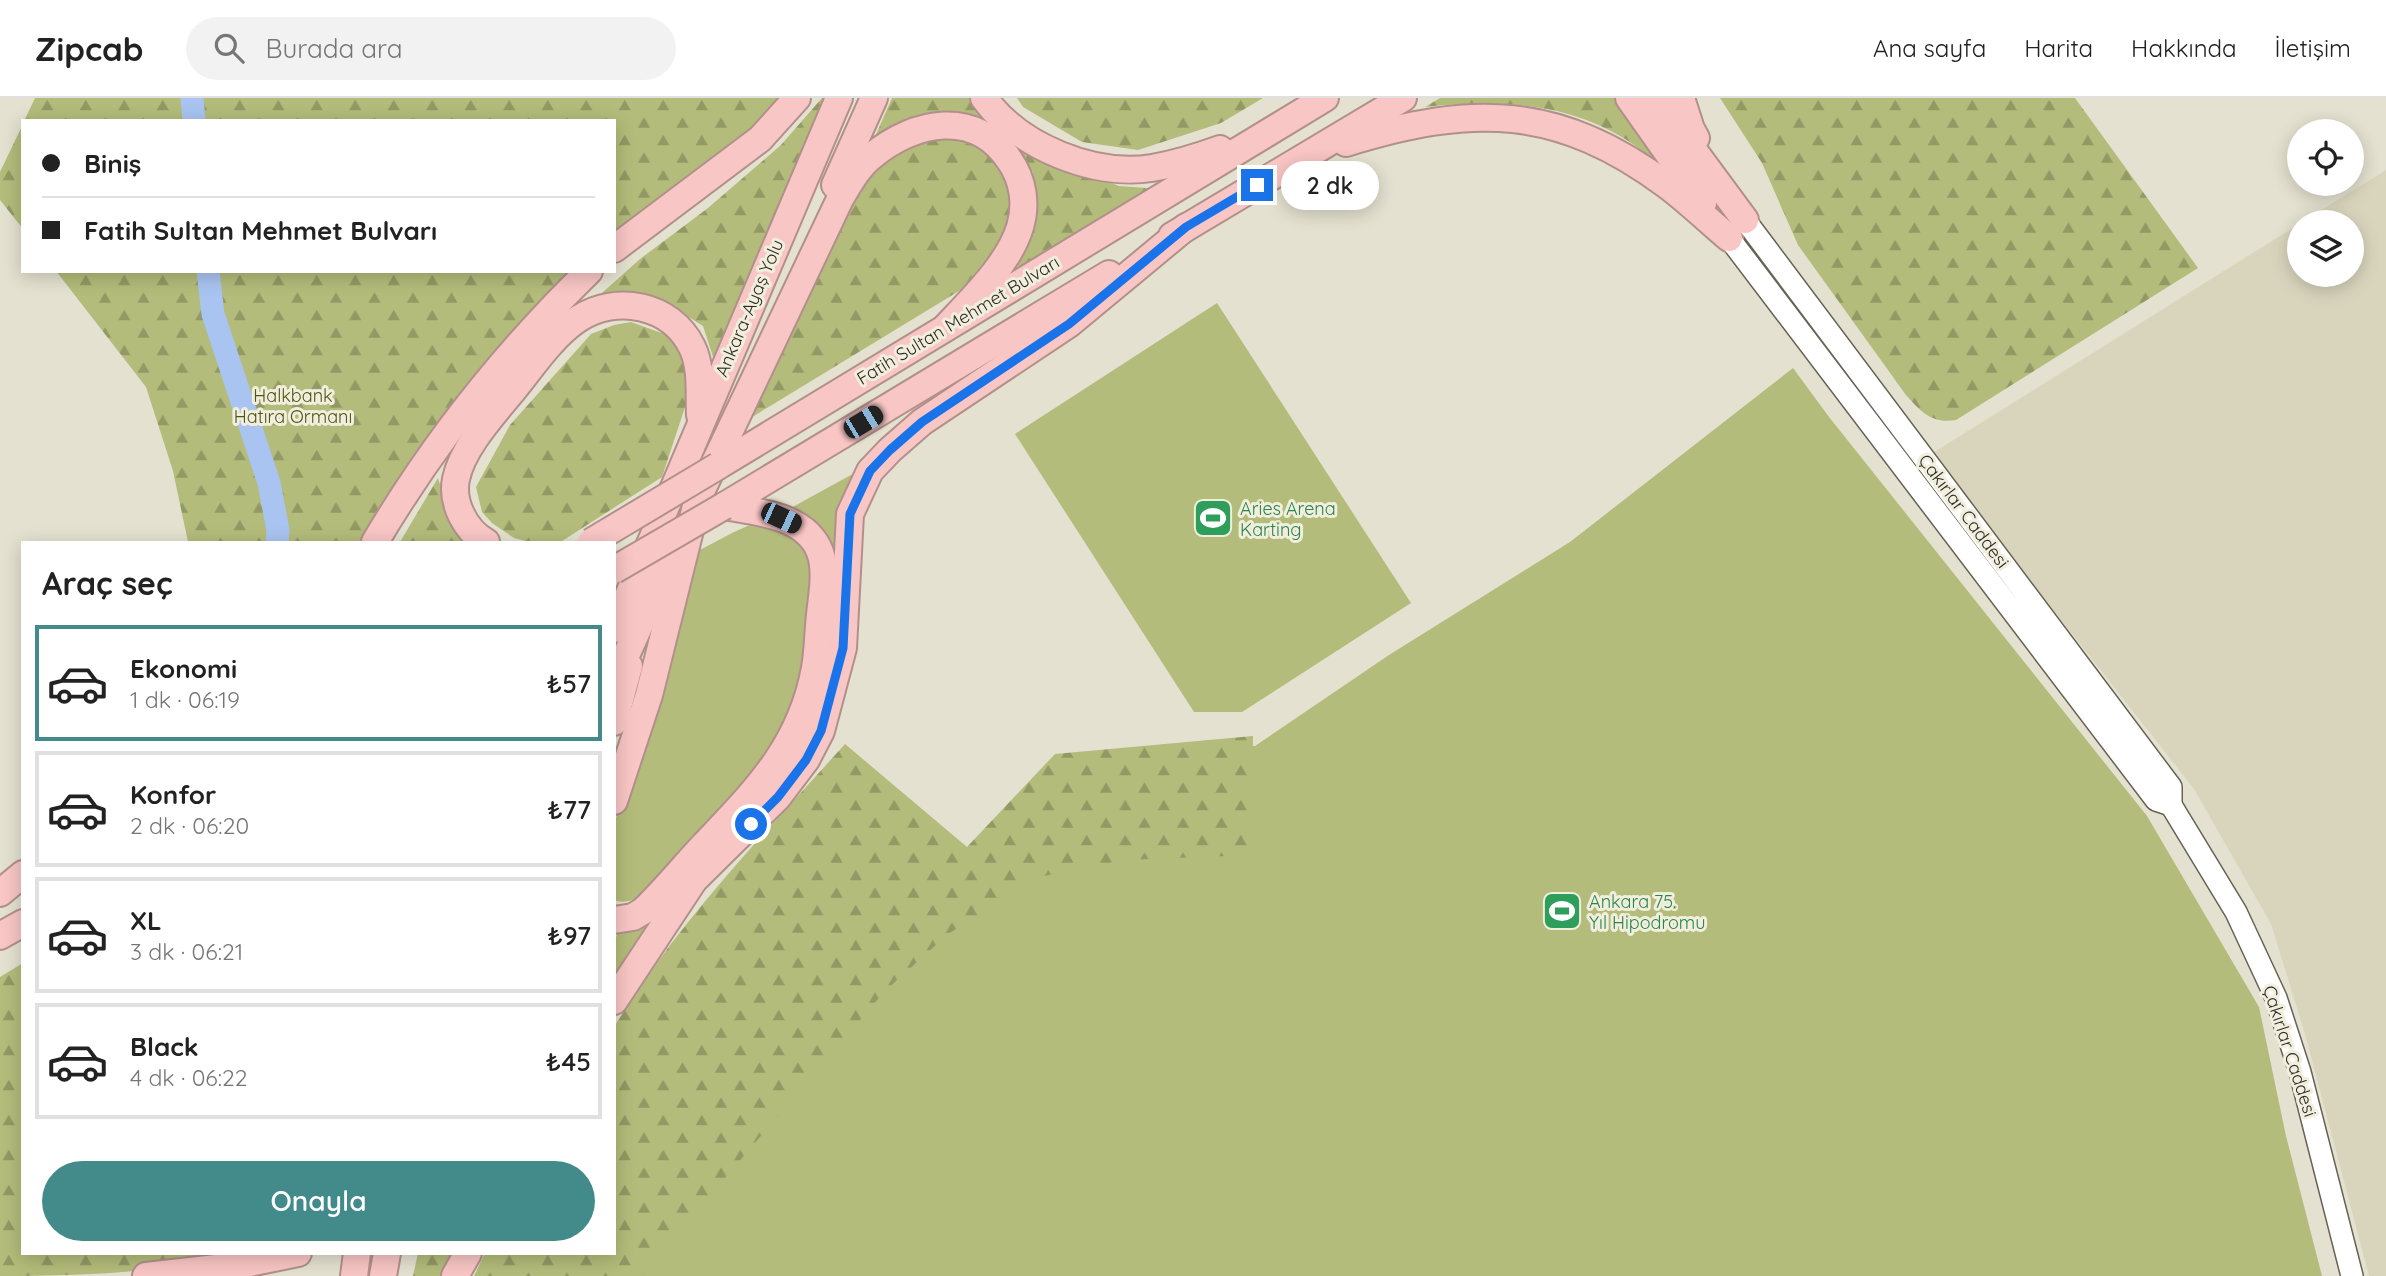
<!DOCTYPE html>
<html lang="tr">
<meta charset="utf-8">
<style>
:root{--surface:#fff;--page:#f2f2f2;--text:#222;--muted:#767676;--line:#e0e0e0;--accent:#438b8b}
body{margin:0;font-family:Quicksand,sans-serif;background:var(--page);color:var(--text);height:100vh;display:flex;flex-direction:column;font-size:26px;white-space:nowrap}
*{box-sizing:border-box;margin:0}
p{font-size:23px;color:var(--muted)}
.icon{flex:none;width:38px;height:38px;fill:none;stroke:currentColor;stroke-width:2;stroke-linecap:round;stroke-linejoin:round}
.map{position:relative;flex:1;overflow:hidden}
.panel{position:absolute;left:21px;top:443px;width:595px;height:714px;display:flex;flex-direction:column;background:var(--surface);border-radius:0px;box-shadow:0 4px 18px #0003}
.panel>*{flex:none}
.guide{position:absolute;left:21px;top:21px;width:595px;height:154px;border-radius:0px;box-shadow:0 4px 18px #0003;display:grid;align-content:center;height:154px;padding:0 21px;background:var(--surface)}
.buttons{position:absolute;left:2287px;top:21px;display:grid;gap:14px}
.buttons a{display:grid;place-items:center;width:77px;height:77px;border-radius:50%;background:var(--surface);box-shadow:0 4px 18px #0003;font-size:35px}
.end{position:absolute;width:32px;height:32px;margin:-16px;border:9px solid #1a73e8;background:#fff;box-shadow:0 0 0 4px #fff}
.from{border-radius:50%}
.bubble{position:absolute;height:49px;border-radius:24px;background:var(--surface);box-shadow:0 4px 18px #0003;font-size:23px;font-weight:600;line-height:49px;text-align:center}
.car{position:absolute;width:21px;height:42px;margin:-21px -10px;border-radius:9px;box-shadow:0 0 5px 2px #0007;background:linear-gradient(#222 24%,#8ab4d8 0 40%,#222 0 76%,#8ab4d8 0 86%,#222 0)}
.guide b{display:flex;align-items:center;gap:24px;height:66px;font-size:26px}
.guide b+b{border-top:2px solid var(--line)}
.guide i{width:18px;height:18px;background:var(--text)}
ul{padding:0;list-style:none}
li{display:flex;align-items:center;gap:21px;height:116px;margin:0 14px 10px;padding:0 7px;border:4px solid var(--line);border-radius:0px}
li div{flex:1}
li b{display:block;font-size:26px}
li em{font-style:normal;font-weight:600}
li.active{border-color:var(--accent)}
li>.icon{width:63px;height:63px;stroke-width:1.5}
h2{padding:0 21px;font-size:32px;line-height:84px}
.action{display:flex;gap:14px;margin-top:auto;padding:14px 21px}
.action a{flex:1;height:80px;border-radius:42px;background:var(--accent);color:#fff;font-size:28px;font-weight:600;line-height:80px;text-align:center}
header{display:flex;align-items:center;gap:42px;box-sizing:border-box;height:98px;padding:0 35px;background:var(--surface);border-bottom:2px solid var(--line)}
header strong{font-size:33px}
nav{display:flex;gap:38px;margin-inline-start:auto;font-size:24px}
.search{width:490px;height:63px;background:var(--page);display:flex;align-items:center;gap:18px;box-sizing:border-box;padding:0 24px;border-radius:38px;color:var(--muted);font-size:26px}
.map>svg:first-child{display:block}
.built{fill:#d9d5bd}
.green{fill:#b3bc7a}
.forest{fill:url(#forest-firs)}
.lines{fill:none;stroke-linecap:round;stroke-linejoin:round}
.river{stroke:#a9c4f1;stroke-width:23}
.secondary-casing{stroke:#666354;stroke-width:24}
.highway-casing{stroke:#b1908c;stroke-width:30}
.secondary{stroke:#fff;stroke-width:21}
.highway{stroke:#f8c6c4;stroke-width:26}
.highway-bridge-casing{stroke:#b1908c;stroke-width:30;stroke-linecap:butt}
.highway-bridge{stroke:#f8c6c4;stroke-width:26}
.route{stroke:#1a73e8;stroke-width:9}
.labels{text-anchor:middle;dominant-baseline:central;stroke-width:6;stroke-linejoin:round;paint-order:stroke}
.street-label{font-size:18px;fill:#2c2b25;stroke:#f1eedd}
.park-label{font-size:18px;fill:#4f5613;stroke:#f1eedd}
.leisure-label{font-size:18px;fill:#27864d;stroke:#f1eedd;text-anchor:start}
</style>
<header>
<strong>Zipcab</strong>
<div class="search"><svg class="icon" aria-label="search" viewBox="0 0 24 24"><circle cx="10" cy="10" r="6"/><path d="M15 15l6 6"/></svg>Burada ara</div>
<nav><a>Ana sayfa</a><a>Harita</a><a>Hakkında</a><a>İletişim</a></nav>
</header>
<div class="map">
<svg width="2386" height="1178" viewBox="0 0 2386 1178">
<defs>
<pattern id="forest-firs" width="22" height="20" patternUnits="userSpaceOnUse" patternTransform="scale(1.75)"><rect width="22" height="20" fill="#b3bc7a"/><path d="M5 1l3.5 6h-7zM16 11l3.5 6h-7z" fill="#929964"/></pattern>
</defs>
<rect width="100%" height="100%" fill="#e4e1d0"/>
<path class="built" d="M 2386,72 L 2386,1178 L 2369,1178 L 2305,936 L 2271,826 L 2194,691 L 1931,356 L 2299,126 L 2300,177 L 2352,177 L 2352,124 L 2302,124 Z"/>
<g class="green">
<path d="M 1217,205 L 1411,505 L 1242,614 L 1194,614 L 1015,336 Z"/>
<path d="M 1793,270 L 1829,319 L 2147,718 L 2259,909 L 2286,1038 L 2322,1178 L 586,1178 L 614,1155 L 1053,665 L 1255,648 L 1389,557 L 1570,444 Z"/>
<path d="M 860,372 C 819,438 847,528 824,601 C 811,641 786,684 756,714 C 734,735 710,753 691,776 C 662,812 639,853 614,892 L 614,844 L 619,832 C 656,822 665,796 689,771 C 741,718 800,666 817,591 C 824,565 825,538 827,511 C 832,459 835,442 789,411 Z"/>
<path d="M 759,423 L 782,428 L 808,449 L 816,480 L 803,591 L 765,671 L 643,798 C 633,802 624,806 614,802 L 614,727 L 696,454 L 734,434 Z"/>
</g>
<g class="forest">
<path d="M 35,0 L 785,0 L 742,42 L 614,143 L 614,23 L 24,23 Z"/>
<path d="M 822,0 L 824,0 L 714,262 L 703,228 L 663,203 L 635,196 L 584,211 L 640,161 L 708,110 L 781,47 Z"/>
<path d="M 892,0 L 973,0 L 1059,64 L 1119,88 L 1161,91 L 1029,172 L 1014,166 L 1034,114 L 1033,74 L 1008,44 L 974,25 L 871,48 Z"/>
<path d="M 1017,0 L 1263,0 L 1221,25 L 1138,52 L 1082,44 L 1023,9 Z"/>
<path d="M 1440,0 L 1616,0 L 1665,69 C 1650,59 1636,47 1620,38 C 1560,3 1492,2 1425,9 Z"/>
<path d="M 1720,0 L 2075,0 L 2198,170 L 1956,322 C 1932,326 1921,314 1906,297 L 1798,147 L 1762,65 Z"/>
<path d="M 23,26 L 23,131 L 0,102 L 0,74 Z"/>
<path d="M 947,37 L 971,43 L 995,64 L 1008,85 L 1014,110 L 996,156 L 964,190 L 749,321 L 859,85 L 899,48 Z"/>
<path d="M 56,173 L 581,173 L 367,444 L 188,444 L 173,373 L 146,289 Z"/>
<path d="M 631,224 L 670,238 L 683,258 L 692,288 L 662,379 L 562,443 L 551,444 L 529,444 L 514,440 L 492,425 L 482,414 L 476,389 L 510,327 L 591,236 L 614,227 Z"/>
<path d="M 438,380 L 450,418 L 472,444 L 400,444 Z"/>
<path d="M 1253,638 L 1252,757 L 1124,762 L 1039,779 L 948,836 L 884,894 L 641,1178 L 474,1178 L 485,1155 L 614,1155 L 614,929 C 677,825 764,736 845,646 L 967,749 L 1055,656 Z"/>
<path d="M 23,865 L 23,1155 L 254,1155 C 172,1174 85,1178 0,1178 L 0,879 Z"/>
<path d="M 418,1155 L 458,1155 L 445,1178 L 413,1178 Z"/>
</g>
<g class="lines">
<g class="river">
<path d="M 192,0 L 194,23"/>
<path d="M 208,173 L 213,216 L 269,385 L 278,432 L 277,444"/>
</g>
<g class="secondary-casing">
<g id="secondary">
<path d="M 1729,140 L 2156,702 L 2171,707 L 2171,689 L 1745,122"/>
<path d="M 2171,707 L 2236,814 L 2276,900 L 2300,974 L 2352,1178"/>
</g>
</g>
<g class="highway-casing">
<g id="highway">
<path d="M 984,0 C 1019,49 1094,79 1152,70 C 1175,66 1198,59 1220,51"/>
<path d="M 1629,0 L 1703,105"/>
<path d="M 1655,0 L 1745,122"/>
<path d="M 1681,0 L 1691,31 L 1696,40"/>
<path d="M 1346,45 C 1472,6 1558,6 1668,88 C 1689,104 1709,123 1729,140"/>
<path d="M 835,87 L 874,0"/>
<path d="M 1172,138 L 1403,0"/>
<path d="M 614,151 L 760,41 L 797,0"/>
<path d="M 718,368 L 1325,0"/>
<path d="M 724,408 L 1109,176"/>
<path d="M 375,444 C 433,346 507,253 589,173"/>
<path d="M 486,444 C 466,433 451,405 456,381 C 462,351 491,319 510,296 C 530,272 551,239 578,221 C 616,196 671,206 692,249 C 702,269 699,295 700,317"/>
<path d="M 614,531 L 839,0"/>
<path d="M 614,584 L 675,449"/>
<path d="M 614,624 L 629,568"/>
<path d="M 614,703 L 649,597 L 698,400 L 840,101 C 849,86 858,69 872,58 C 914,23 976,10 1010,63 C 1023,82 1027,106 1020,129 C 1009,166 971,202 945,230"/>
<path d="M 0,795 L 23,776"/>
<path d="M 614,822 L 633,819 L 643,813 C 665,792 684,768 704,747 C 756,692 801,648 815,570 C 818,553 818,535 820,517 C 822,497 827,473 820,454 C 806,417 757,414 724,408"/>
<path d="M 0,838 L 23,825"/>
<path d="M 614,903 L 694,782 L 778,699 L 806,662 L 821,633 L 843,550 L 850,416 L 870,373 L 890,352 L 922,324 L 1069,226 L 1186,129"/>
<path d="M 146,1178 L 235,1168 L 298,1155"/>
<path d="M 354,1178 L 357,1155"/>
<path d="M 383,1178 L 387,1155"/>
<path d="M 455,1178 L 468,1155"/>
</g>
</g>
<use href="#secondary" class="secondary"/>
<use href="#highway" class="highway"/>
<g class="highway-bridge-casing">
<g id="highway-bridge">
<path d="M 591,444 L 718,368"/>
<path d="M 614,472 L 724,408"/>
</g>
</g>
<use href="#highway-bridge" class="highway-bridge"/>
</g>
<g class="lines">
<path class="route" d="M 751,726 L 778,699 L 806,662 L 821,633 L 843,550 L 850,416 L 870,373 L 890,352 L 922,324 L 1069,226 L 1186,129 L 1257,87"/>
</g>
<defs>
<g id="stadium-square" transform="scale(2.0125)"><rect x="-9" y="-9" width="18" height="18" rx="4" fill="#2e9e5b" stroke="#f1eedd"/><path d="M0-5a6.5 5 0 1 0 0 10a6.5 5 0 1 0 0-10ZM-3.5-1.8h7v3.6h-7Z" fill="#fff"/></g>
</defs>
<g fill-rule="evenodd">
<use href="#stadium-square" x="1213" y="420"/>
<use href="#stadium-square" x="1562" y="813"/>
</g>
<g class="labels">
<g class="street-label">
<text transform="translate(749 210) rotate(-67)">Ankara-Ayaş Yolu</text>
<text transform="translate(958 222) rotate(-31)">Fatih Sultan Mehmet Bulvarı</text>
<text transform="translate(1964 413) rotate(53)">Çakırlar Caddesi</text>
<text transform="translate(2290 953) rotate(72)">Çakırlar Caddesi</text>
</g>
<g class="park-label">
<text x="293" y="297">Halkbank<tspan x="293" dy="21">Hatıra Ormanı</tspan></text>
</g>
<g class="leisure-label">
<text x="1240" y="410">Aries Arena<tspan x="1240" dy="21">Karting</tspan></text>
<text x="1589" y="803">Ankara 75.<tspan x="1589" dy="21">Yıl Hipodromu</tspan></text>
</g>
</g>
</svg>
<div class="buttons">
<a><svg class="icon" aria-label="locate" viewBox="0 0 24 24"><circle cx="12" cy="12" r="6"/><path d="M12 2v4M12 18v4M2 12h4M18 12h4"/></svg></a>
<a><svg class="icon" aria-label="layers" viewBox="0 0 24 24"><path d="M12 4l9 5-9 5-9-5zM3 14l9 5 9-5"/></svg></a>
</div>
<i class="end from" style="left:751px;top:726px"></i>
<i class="end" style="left:1257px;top:87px"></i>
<div class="bubble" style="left:1281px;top:63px;width:98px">2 dk</div>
<i class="car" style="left:863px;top:324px;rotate:59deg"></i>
<i class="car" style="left:781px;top:420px;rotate:115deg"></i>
<div class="guide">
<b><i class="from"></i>Biniş</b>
<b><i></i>Fatih Sultan Mehmet Bulvarı</b>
</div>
<section class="panel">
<h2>Araç seç</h2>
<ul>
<li class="active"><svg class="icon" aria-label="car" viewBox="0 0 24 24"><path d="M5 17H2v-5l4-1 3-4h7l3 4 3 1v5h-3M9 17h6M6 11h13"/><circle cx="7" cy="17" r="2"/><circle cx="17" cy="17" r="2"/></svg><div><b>Ekonomi</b><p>1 dk · 06:19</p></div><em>₺57</em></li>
<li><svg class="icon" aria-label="car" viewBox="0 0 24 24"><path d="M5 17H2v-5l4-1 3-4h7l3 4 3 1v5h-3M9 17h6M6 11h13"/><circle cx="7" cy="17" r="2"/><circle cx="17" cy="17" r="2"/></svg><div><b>Konfor</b><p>2 dk · 06:20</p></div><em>₺77</em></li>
<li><svg class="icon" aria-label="car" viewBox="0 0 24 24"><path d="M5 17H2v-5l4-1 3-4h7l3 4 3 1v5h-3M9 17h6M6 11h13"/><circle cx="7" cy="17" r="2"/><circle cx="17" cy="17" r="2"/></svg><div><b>XL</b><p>3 dk · 06:21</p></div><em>₺97</em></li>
<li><svg class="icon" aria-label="car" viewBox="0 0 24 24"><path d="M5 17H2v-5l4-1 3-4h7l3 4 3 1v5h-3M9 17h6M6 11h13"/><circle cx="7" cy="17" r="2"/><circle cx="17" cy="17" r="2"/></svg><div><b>Black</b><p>4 dk · 06:22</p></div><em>₺45</em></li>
</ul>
<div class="action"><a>Onayla</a></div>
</section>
</div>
